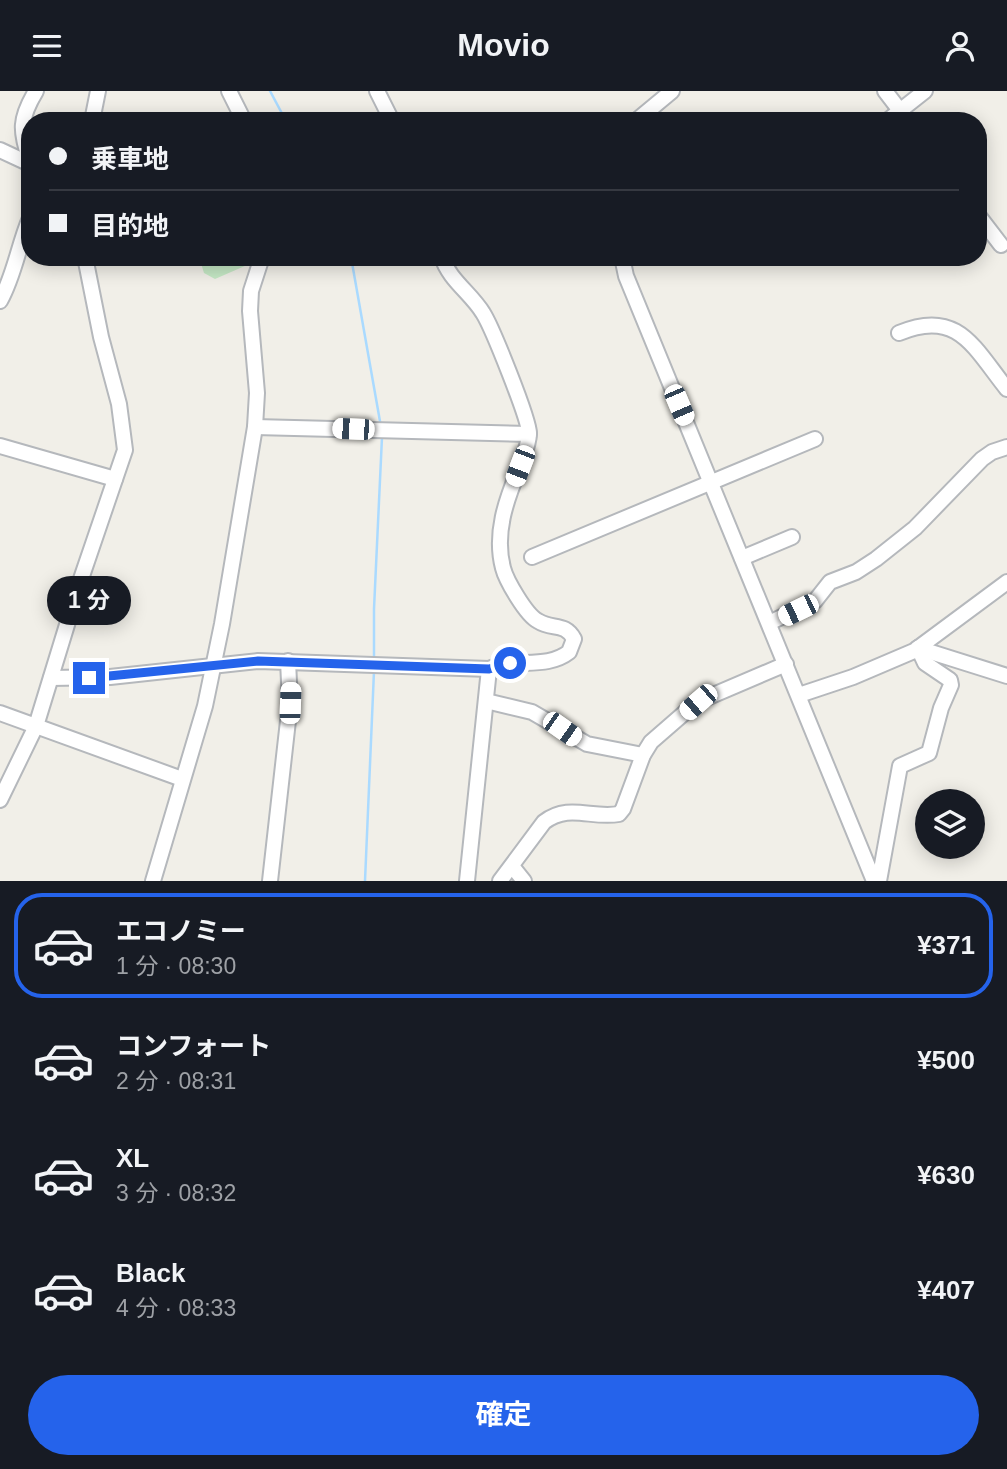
<!DOCTYPE html>
<html lang="ja">
<meta charset="utf-8">
<style>
:root{--surface:#171b24;--page:#242831;--text:#f1f3f6;--muted:#9ea1a6;--line:#363941;--accent:#2563eb}
body{margin:0;font-family:Arial,"Noto Sans JP",sans-serif;background:var(--page);color:var(--text);height:100vh;display:flex;flex-direction:column;font-size:26px;white-space:nowrap}
*{box-sizing:border-box;margin:0}
p{font-size:23px;color:var(--muted)}
.icon{flex:none;width:38px;height:38px;fill:none;stroke:currentColor;stroke-width:2;stroke-linecap:round;stroke-linejoin:round}
.map{position:relative;height:790px;overflow:hidden}
.side{display:flex;flex-direction:column;background:var(--surface);flex:1}
.side>*{flex:none}
.banner{position:absolute;left:21px;top:21px;width:966px;height:154px;border-radius:28px;box-shadow:0 4px 18px #0003;display:grid;align-content:center;height:154px;padding:0 28px;background:var(--surface)}
.buttons{position:absolute;left:915px;top:698px;display:grid;gap:14px}
.buttons a{display:grid;place-items:center;width:70px;height:70px;border-radius:50%;background:var(--surface);box-shadow:0 4px 18px #0003;font-size:35px}
.end{position:absolute;width:32px;height:32px;margin:-16px;border:9px solid #2563eb;background:#fff;box-shadow:0 0 0 4px #fff}
.from{border-radius:50%}
.bubble{position:absolute;height:49px;border-radius:24px;background:var(--surface);box-shadow:0 4px 18px #0003;font-size:23px;font-weight:700;line-height:49px;text-align:center}
.car{position:absolute;width:21px;height:42px;margin:-21px -10px;border-radius:9px;box-shadow:0 0 5px 2px #0007;background:linear-gradient(#fff 24%,#345 0 40%,#fff 0 76%,#345 0 86%,#fff 0)}
.banner b{display:flex;align-items:center;gap:24px;height:66px;font-size:26px}
.banner b+b{border-top:2px solid var(--line)}
.banner i{width:18px;height:18px;background:var(--text)}
ul{padding:12px 0 0;list-style:none}
li{display:flex;align-items:center;gap:21px;height:105px;margin:0 14px 10px;padding:0 14px;border:4px solid transparent;border-radius:28px}
li div{flex:1}
li b{display:block;font-size:26px}
li em{font-style:normal;font-weight:700}
li.current{border-color:var(--accent)}
li>.icon{width:63px;height:63px;stroke-width:1.5}
.action{display:flex;gap:14px;margin-top:auto;padding:14px 28px}
.action a{flex:1;height:80px;border-radius:42px;background:var(--accent);color:#fff;font-size:28px;font-weight:700;line-height:80px;text-align:center}
header{display:flex;justify-content:space-between;align-items:center;height:91px;padding:0 28px;background:var(--surface);font-size:32px;font-weight:700}
.map>svg:first-child{display:block}
.green{fill:#c5e8c5}
.lines{fill:none;stroke-linecap:round;stroke-linejoin:round}
.stream{stroke:#aadaff;stroke-width:2.5}
.minor-casing{stroke:#b5b8bc;stroke-width:18}
.minor{stroke:#fff;stroke-width:14}
.route{stroke:#2563eb;stroke-width:9}
</style>
<header><svg class="icon" aria-label="menu" viewBox="0 0 24 24"><path d="M4 6h16M4 12h16M4 18h16"/></svg>Movio<svg class="icon" aria-label="person" viewBox="0 0 24 24"><circle cx="12" cy="8" r="4"/><path d="M4 21q1-7 8-7t8 7"/></svg></header>
<div class="map">
<svg width="1007" height="790" viewBox="0 0 1007 790">
<rect width="100%" height="100%" fill="#f1efe8"/>
<path class="green" d="M 199,166 L 254,166 L 254,171 L 215,188 L 204,182 Z"/>
<g class="lines">
<g class="stream">
<path d="M 270,0 L 286,30"/>
<path d="M 351,166 L 381,336"/>
<path d="M 374,570 L 374,518 L 382,346"/>
<path d="M 365,790 L 374,580"/>
</g>
<g class="minor-casing">
<g id="minor">
<path d="M 229,0 L 244,30"/>
<path d="M 377,0 L 392,30"/>
<path d="M 885,0 L 908,30"/>
<path d="M 92,30 L 98,0"/>
<path d="M 636,30 L 672,0"/>
<path d="M 887,30 L 925,0"/>
<path d="M 0,59 L 30,73"/>
<path d="M 30,70 C 20,40 19,28 36,0"/>
<path d="M 978,124 L 1001,154"/>
<path d="M 622,166 L 626,185 L 874,790"/>
<path d="M 0,210 C 15,183 18,155 30,127"/>
<path d="M 899,242 C 958,217 974,257 1007,298"/>
<path d="M 255,336 L 529,343"/>
<path d="M 0,355 L 115,388"/>
<path d="M 532,466 L 815,348"/>
<path d="M 742,467 L 792,446"/>
<path d="M 769,532 L 815,510 L 830,491 L 856,481 L 876,468 L 915,437 L 982,368 L 992,361 L 1007,356"/>
<path d="M 918,557 L 1007,585"/>
<path d="M 51,587 L 110,586 L 258,570 L 489,578 C 514,566 546,579 569,561 L 574,548 C 565,531 552,539 538,530 C 526,524 506,489 503,477 C 494,443 506,409 519,378 C 523,366 529,354 529,342 C 529,328 492,236 483,222 C 471,202 449,189 442,166"/>
<path d="M 799,604 L 853,586 L 914,560 L 1007,491"/>
<path d="M 486,610 L 532,621 L 587,653 L 643,664"/>
<path d="M 0,622 L 182,688"/>
<path d="M 0,709 L 36,635 L 81,488 L 125,359 L 119,313 L 101,246 L 85,166"/>
<path d="M 512,775 L 524,790"/>
<path d="M 153,790 L 205,615 L 222,533 L 255,336 L 257,302 L 250,220 L 251,200 L 262,166"/>
<path d="M 270,790 L 290,612 L 288,570"/>
<path d="M 467,790 L 489,578"/>
<path d="M 500,790 L 544,731 C 569,712 591,728 619,723 L 623,718 L 643,664 L 651,651 L 697,611 L 786,573"/>
<path d="M 879,790 L 900,675 L 929,662 L 941,617 L 951,594 L 950,589 L 925,572 L 918,557"/>
</g>
</g>
<use href="#minor" class="minor"/>
</g>
<g class="lines">
<path class="route" d="M 89,587 L 258,570 L 489,578 L 510,572"/>
</g>
</svg>
<div class="buttons">
<a><svg class="icon" aria-label="layers" viewBox="0 0 24 24"><path d="M12 4l9 5-9 5-9-5zM3 14l9 5 9-5"/></svg></a>
</div>
<i class="end from" style="left:510px;top:572px"></i>
<i class="end" style="left:89px;top:587px"></i>
<div class="bubble" style="left:47px;top:485px;width:84px">1 分</div>
<i class="car" style="left:679px;top:314px;rotate:157deg"></i>
<i class="car" style="left:353px;top:338px;rotate:272deg"></i>
<i class="car" style="left:520px;top:375px;rotate:201deg"></i>
<i class="car" style="left:798px;top:519px;rotate:244deg"></i>
<i class="car" style="left:698px;top:611px;rotate:229deg"></i>
<i class="car" style="left:290px;top:612px;rotate:2deg"></i>
<i class="car" style="left:562px;top:638px;rotate:125deg"></i>
<div class="banner">
<b><i class="from"></i>乗車地</b>
<b><i></i>目的地</b>
</div>
</div>
<section class="side">
<ul>
<li class="current"><svg class="icon" aria-label="car" viewBox="0 0 24 24"><path d="M5 17H2v-5l4-1 3-4h7l3 4 3 1v5h-3M9 17h6M6 11h13"/><circle cx="7" cy="17" r="2"/><circle cx="17" cy="17" r="2"/></svg><div><b>エコノミー</b><p>1 分 · 08:30</p></div><em>¥371</em></li>
<li><svg class="icon" aria-label="car" viewBox="0 0 24 24"><path d="M5 17H2v-5l4-1 3-4h7l3 4 3 1v5h-3M9 17h6M6 11h13"/><circle cx="7" cy="17" r="2"/><circle cx="17" cy="17" r="2"/></svg><div><b>コンフォート</b><p>2 分 · 08:31</p></div><em>¥500</em></li>
<li><svg class="icon" aria-label="car" viewBox="0 0 24 24"><path d="M5 17H2v-5l4-1 3-4h7l3 4 3 1v5h-3M9 17h6M6 11h13"/><circle cx="7" cy="17" r="2"/><circle cx="17" cy="17" r="2"/></svg><div><b>XL</b><p>3 分 · 08:32</p></div><em>¥630</em></li>
<li><svg class="icon" aria-label="car" viewBox="0 0 24 24"><path d="M5 17H2v-5l4-1 3-4h7l3 4 3 1v5h-3M9 17h6M6 11h13"/><circle cx="7" cy="17" r="2"/><circle cx="17" cy="17" r="2"/></svg><div><b>Black</b><p>4 分 · 08:33</p></div><em>¥407</em></li>
</ul>
<div class="action"><a>確定</a></div>
</section>
